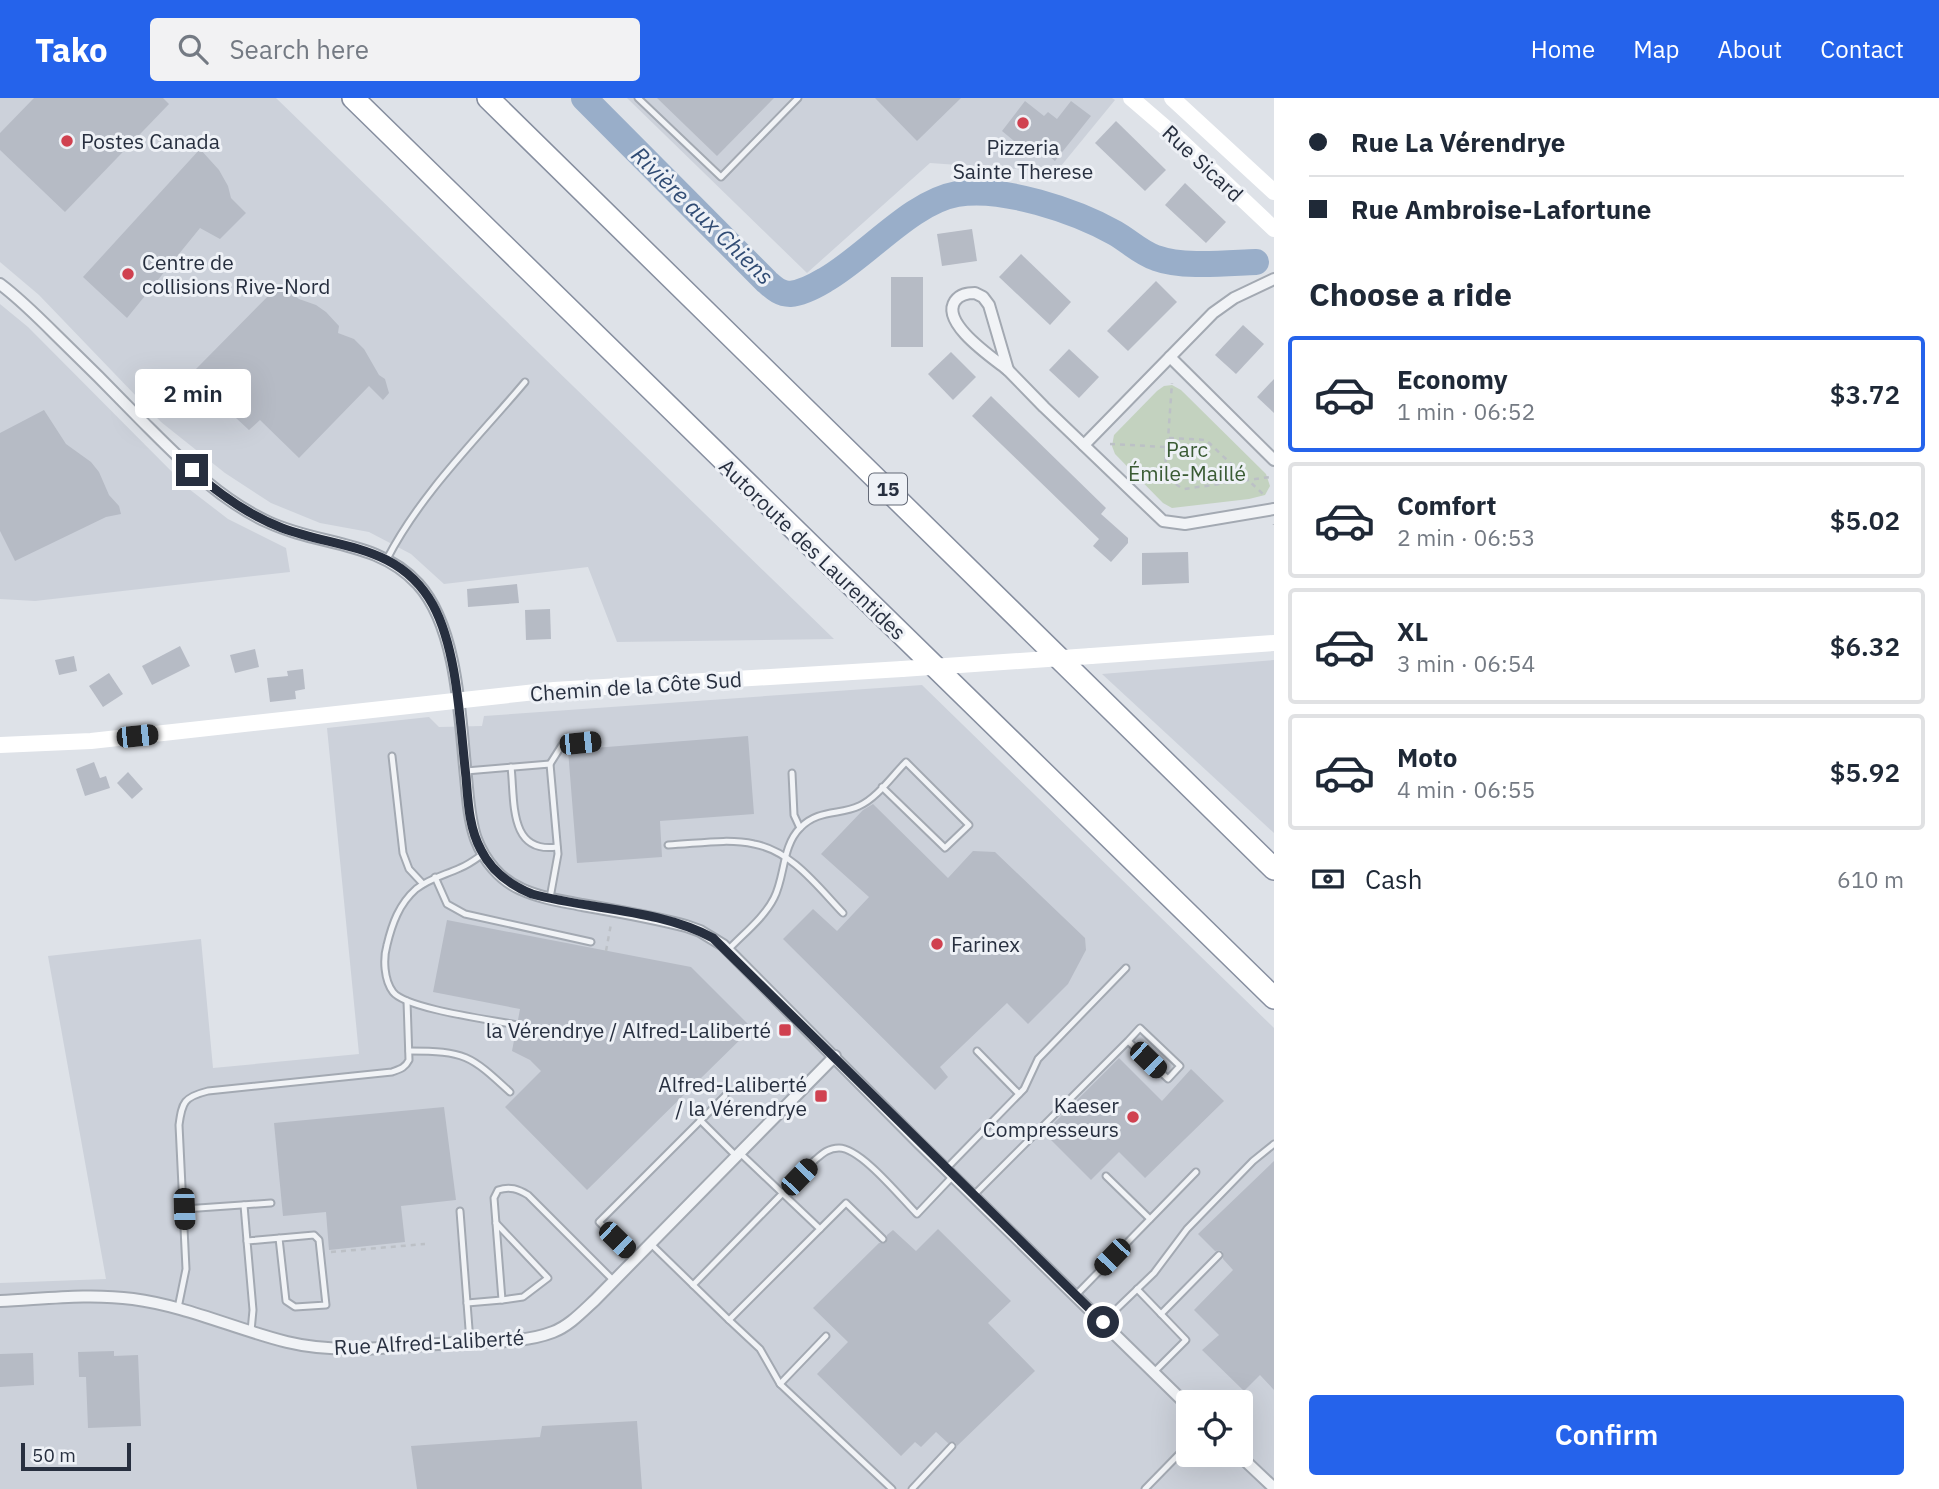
<!DOCTYPE html>
<meta charset="utf-8">
<style>
:root{--surface:#fff;--page:#f2f2f3;--text:#1f2937;--muted:#747a83;--line:#e0e1e3;--accent:#2563eb}
body{margin:0;font-family:"IBM Plex Sans",sans-serif;background:var(--page);color:var(--text);height:100vh;display:flex;flex-direction:column;font-size:26px;white-space:nowrap}
*{box-sizing:border-box;margin:0}
p{font-size:23px;color:var(--muted)}
.icon{flex:none;width:38px;height:38px;fill:none;stroke:currentColor;stroke-width:2;stroke-linecap:round;stroke-linejoin:round}
.map{position:relative;flex:1;overflow:hidden}
.panel{display:flex;flex-direction:column;background:var(--surface);width:665px}
.panel>*{flex:none}
.hud{display:grid;align-content:center;height:154px;padding:0 35px;background:var(--surface)}
.controls{position:absolute;left:1176px;top:1292px;display:grid;gap:14px}
.controls a{display:grid;place-items:center;width:77px;height:77px;border-radius:7px;background:var(--surface);box-shadow:0 7px 28px #0002;font-size:35px}
.scale{position:absolute;left:21px;bottom:18px;width:110px;box-sizing:border-box;padding-left:7px;border:4px solid #272f3f;border-top:0;font-size:19px;line-height:24px;white-space:nowrap;color:#272f3f;-webkit-text-stroke:5px #eef1f6;paint-order:stroke}
.end{position:absolute;width:32px;height:32px;margin:-16px;border:9px solid #272f3f;background:#fff;box-shadow:0 0 0 4px #fff}
.from{border-radius:50%}
.bubble{position:absolute;height:49px;border-radius:7px;background:var(--surface);box-shadow:0 7px 28px #0002;font-size:23px;font-weight:600;line-height:49px;text-align:center}
.car{position:absolute;width:21px;height:42px;margin:-21px -10px;border-radius:9px;box-shadow:0 0 5px 2px #0007;background:linear-gradient(#222 24%,#8ab4d8 0 40%,#222 0 76%,#8ab4d8 0 86%,#222 0)}
.hud b{display:flex;align-items:center;gap:24px;height:66px;font-size:26px}
.hud b+b{border-top:2px solid var(--line)}
.hud i{width:18px;height:18px;background:var(--text)}
ul{padding:0;list-style:none}
li{display:flex;align-items:center;gap:21px;height:116px;margin:0 14px 10px;padding:0 21px;border:4px solid var(--line);border-radius:7px}
li div{flex:1}
li b{display:block;font-size:26px}
li em{font-style:normal;font-weight:600}
li.current{border-color:var(--accent)}
li>.icon{width:63px;height:63px;stroke-width:1.5}
h2{padding:0 35px;font-size:32px;line-height:84px}
.pay{display:flex;align-items:center;gap:18px;height:77px;padding:0 35px;font-size:26px}
.pay p{margin-inline-start:auto}
.cta{display:flex;gap:14px;margin-top:auto;padding:14px 35px}
.cta a{flex:1;height:80px;border-radius:7px;background:var(--accent);color:#fff;font-size:28px;font-weight:600;line-height:80px;text-align:center}
header{display:flex;align-items:center;gap:42px;box-sizing:border-box;height:98px;padding:0 35px;background:var(--accent);color:#fff}
header strong{font-size:33px}
nav{display:flex;gap:38px;margin-inline-start:auto;font-size:24px}
.search{width:490px;height:63px;background:var(--page);display:flex;align-items:center;gap:18px;box-sizing:border-box;padding:0 24px;border-radius:7px;color:var(--muted);font-size:26px}
main{display:flex;flex:1;min-height:0}
.map>svg:first-child{display:block}
.built{fill:#ccd1da;fill-rule:evenodd}
.green{fill:#c3d2bf}
.lines{fill:none;stroke-linecap:round;stroke-linejoin:round}
.river{stroke:#99aec9;stroke-width:26}
.building{fill:#b6bbc5}
.lane-casing{stroke:#a3a9b2;stroke-width:9}
.street-casing{stroke:#a3a9b2;stroke-width:14}
.highway-casing{stroke:#868e9f;stroke-width:24}
.path{stroke:#bcc0c6;stroke-width:2.5;stroke-dasharray:5 5;stroke-linecap:butt}
.lane{stroke:#f1f3f6;stroke-width:5}
.street{stroke:#f1f3f6;stroke-width:10}
.secondary{stroke:#fff;stroke-width:16}
.highway{stroke:#fff;stroke-width:21}
.secondary-bridge{stroke:#fff;stroke-width:16}
.route{stroke:#272f3f;stroke-width:9}
.poi-dot{fill:#d04150;stroke:#eef1f6;stroke-width:2.5}
.labels{text-anchor:middle;dominant-baseline:central;stroke-width:6;stroke-linejoin:round;paint-order:stroke}
.shield{fill:#eef1f6;stroke:#636976;stroke-width:2}
.shield-label{font-size:19px;font-weight:bold;fill:#272f3f}
.poi-label{font-size:21px;fill:#272f3f;stroke:#eef1f6;text-anchor:start}
.street-label{font-size:21px;fill:#272f3f;stroke:#eef1f6}
.park-label{font-size:21px;fill:#3a5b34;stroke:#eef1f6}
.water-label{font-size:23px;font-style:italic;fill:#314c74;stroke:#eef1f6}
</style>
<header>
<strong>Tako</strong>
<div class="search"><svg class="icon" aria-label="search" viewBox="0 0 24 24"><circle cx="10" cy="10" r="6"/><path d="M15 15l6 6"/></svg>Search here</div>
<nav><a>Home</a><a>Map</a><a>About</a><a>Contact</a></nav>
</header>
<main>
<div class="map">
<svg width="1274" height="1391" viewBox="0 0 1274 1391">
<rect width="100%" height="100%" fill="#dee2e8"/>
<g class="built">
<path d="M 0,0 L 276,0 L 834,541 L 617,544 L 588,469 L 444,486 L 411,456 L 369,434 L 320,425 L 271,405 L 225,375 L 161,324 L 39,197 L 0,164 Z"/>
<path d="M 627,0 L 1112,0 L 1115,2 L 1056,74 L 930,65 L 807,175 Z"/>
<path d="M 0,206 L 28,229 L 189,391 L 228,421 L 286,450 L 290,474 L 35,503 L 0,501 Z"/>
<path d="M 1274,562 L 1274,735 L 1102,576 Z"/>
<path d="M 922,587 L 1274,930 L 1274,1391 L 0,1391 L 0,1185 L 106,1181 L 48,858 L 201,841 L 213,970 L 359,956 L 327,630 L 429,619 L 439,629 L 482,628 L 484,618 ZM 1188,1304 L 1241,1304 L 1241,1356 L 1188,1356 Z"/>
</g>
<path class="green" d="M 1172,287 L 1181,292 L 1266,376 L 1270,388 L 1265,397 L 1249,401 L 1172,410 L 1163,405 L 1115,356 L 1112,348 L 1114,337 L 1157,293 L 1164,288 Z"/>
<g class="lines">
<path class="river" d="M 584,0 L 767,184 C 774,190 780,196 790,196 C 802,195 815,188 825,182 C 866,159 911,104 957,96 C 1002,88 1076,113 1115,135 C 1129,143 1141,155 1156,160 C 1183,170 1228,165 1256,164"/>
</g>
<g class="building">
<path d="M 34,0 L 163,0 L 169,6 L 65,114 L 0,52 L 0,35 Z"/>
<path d="M 657,0 L 774,0 L 717,58 Z"/>
<path d="M 875,0 L 961,0 L 917,43 Z"/>
<path d="M 1025,3 L 1044,18 L 1048,14 L 1057,21 L 1071,3 L 1091,18 L 1055,63 L 1031,44 L 1025,52 L 1002,33 Z"/>
<path d="M 1116,23 L 1166,72 L 1145,93 L 1095,45 Z"/>
<path d="M 200,51 L 219,72 L 228,88 L 231,100 L 246,115 L 220,141 L 200,130 L 127,220 L 83,179 Z"/>
<path d="M 1185,85 L 1226,124 L 1206,145 L 1165,107 Z"/>
<path d="M 972,131 L 977,163 L 942,168 L 937,136 Z"/>
<path d="M 1021,156 L 1071,204 L 1050,227 L 999,179 Z"/>
<rect x="891" y="179" width="32" height="70"/>
<path d="M 1156,183 L 1177,204 L 1128,253 L 1107,233 Z"/>
<path d="M 279,187 L 299,201 L 316,207 L 326,214 L 339,228 L 338,235 L 354,241 L 364,251 L 379,277 L 385,281 L 389,295 L 383,302 L 369,288 L 299,360 L 260,322 L 249,332 L 210,296 L 216,289 L 196,271 Z"/>
<path d="M 1243,227 L 1264,246 L 1236,276 L 1215,257 Z"/>
<path d="M 1069,251 L 1099,279 L 1079,300 L 1049,272 Z"/>
<path d="M 951,254 L 976,279 L 953,302 L 928,276 Z"/>
<path d="M 1274,281 L 1274,315 L 1257,299 Z"/>
<path d="M 991,298 L 1106,410 L 1101,416 L 1128,440 L 1128,445 L 1111,464 L 1093,448 L 1099,441 L 972,318 Z"/>
<path d="M 44,312 L 66,346 L 91,364 L 99,374 L 109,397 L 119,408 L 121,416 L 106,419 L 15,463 L 0,433 L 0,335 Z"/>
<path d="M 1188,454 L 1189,485 L 1142,487 L 1142,455 Z"/>
<path d="M 517,486 L 519,505 L 468,509 L 467,491 Z"/>
<path d="M 550,511 L 551,541 L 526,542 L 525,512 Z"/>
<path d="M 180,548 L 190,568 L 152,587 L 142,568 Z"/>
<path d="M 255,551 L 259,569 L 235,575 L 230,557 Z"/>
<path d="M 74,558 L 77,573 L 59,577 L 55,562 Z"/>
<path d="M 303,571 L 305,591 L 295,593 L 296,601 L 270,604 L 267,580 L 288,578 L 287,573 Z"/>
<path d="M 109,575 L 123,596 L 103,609 L 89,588 Z"/>
<path d="M 748,638 L 754,716 L 660,723 L 662,759 L 577,765 L 568,652 Z"/>
<path d="M 94,664 L 100,680 L 106,678 L 110,690 L 85,698 L 76,671 Z"/>
<path d="M 128,674 L 143,691 L 132,701 L 117,685 Z"/>
<path d="M 873,706 L 948,780 L 973,753 L 995,754 L 1085,840 L 1086,852 L 1068,886 L 1028,926 L 1007,905 L 940,969 L 948,979 L 935,992 L 783,841 L 813,811 L 837,833 L 869,799 L 821,756 L 863,712 Z"/>
<path d="M 447,822 L 691,869 L 752,930 L 587,1092 L 505,1009 L 541,973 L 530,962 L 512,953 L 516,932 L 522,929 L 518,922 L 520,911 L 433,894 Z"/>
<path d="M 1119,960 L 1162,1003 L 1191,971 L 1224,1003 L 1145,1080 L 1119,1054 L 1091,1082 L 1044,1035 Z"/>
<path d="M 444,1009 L 456,1102 L 401,1108 L 405,1144 L 329,1152 L 326,1114 L 283,1118 L 274,1025 Z"/>
<path d="M 1274,1063 L 1274,1292 L 1260,1277 L 1244,1293 L 1202,1252 L 1219,1237 L 1194,1212 L 1233,1172 L 1223,1161 L 1223,1154 L 1220,1152 L 1215,1153 L 1198,1136 Z"/>
<path d="M 938,1131 L 1011,1203 L 988,1225 L 1035,1273 L 957,1348 L 955,1344 L 948,1345 L 936,1334 L 921,1349 L 915,1344 L 901,1358 L 817,1276 L 848,1244 L 813,1210 L 879,1145 L 886,1145 L 887,1137 L 893,1132 L 916,1153 Z"/>
<path d="M 114,1253 L 114,1258 L 138,1257 L 141,1328 L 88,1330 L 86,1279 L 79,1279 L 78,1254 Z"/>
<path d="M 33,1255 L 34,1287 L 0,1289 L 0,1256 Z"/>
<path d="M 637,1323 L 642,1391 L 417,1391 L 411,1348 L 540,1339 L 542,1328 Z"/>
</g>
<g class="lines">
<g class="lane-casing">
<g id="lane">
<path d="M 638,0 L 721,79 L 798,0"/>
<path d="M 387,461 C 421,395 477,341 525,284"/>
<path d="M 392,658 L 403,755 L 409,771 L 423,786"/>
<path d="M 550,666 L 562,647 L 597,644"/>
<path d="M 511,669 C 515,702 508,756 557,749"/>
<path d="M 466,673 L 550,666 L 558,756 L 550,800"/>
<path d="M 792,675 L 794,717 L 800,730"/>
<path d="M 668,747 C 695,746 727,740 754,746 C 792,753 818,789 843,815"/>
<path d="M 483,756 C 476,761 468,767 460,770 C 445,777 430,780 416,791 C 399,806 392,826 387,847 C 383,861 384,882 393,894 C 406,911 493,922 517,927"/>
<path d="M 435,779 L 447,806 L 465,816 L 591,844"/>
<path d="M 728,852 C 743,836 764,820 774,800 C 785,779 782,748 800,730 C 818,711 841,717 859,708 C 877,700 892,678 906,664 L 969,727 L 945,750 L 882,689"/>
<path d="M 409,953 C 465,953 470,957 510,994"/>
<path d="M 977,953 L 1019,996"/>
<path d="M 700,1022 L 737,1059"/>
<path d="M 946,1071 L 1024,991 L 1038,961 L 1126,870"/>
<path d="M 1106,1078 L 1150,1121"/>
<path d="M 973,1098 L 1128,943 L 1140,930 L 1180,968 L 1168,981 L 1128,943"/>
<path d="M 244,1107 L 247,1143"/>
<path d="M 184,1111 L 271,1105"/>
<path d="M 460,1113 L 470,1244"/>
<path d="M 496,1125 L 548,1180 L 523,1199 L 502,1202"/>
<path d="M 820,1131 L 846,1105 L 883,1141"/>
<path d="M 651,1146 L 729,1222 L 820,1131 L 740,1055"/>
<path d="M 636,1160 L 599,1124 L 725,998"/>
<path d="M 693,1187 L 815,1062 C 822,1056 828,1050 839,1050 C 861,1050 901,1100 917,1116 L 953,1078"/>
<path d="M 1137,1191 L 1186,1242 L 1154,1274"/>
<path d="M 1076,1197 L 1196,1074"/>
<path d="M 467,1205 L 502,1202 L 494,1100 L 498,1092 C 510,1088 518,1091 528,1097 L 614,1183"/>
<path d="M 178,1210 L 186,1171 L 179,1027 C 182,1004 184,999 208,993 L 392,974 C 400,971 405,970 409,962 L 407,903"/>
<path d="M 1161,1216 L 1219,1157"/>
<path d="M 729,1222 L 760,1251 L 780,1286 L 892,1391"/>
<path d="M 1103,1224 L 1154,1175 L 1187,1131 L 1253,1063 L 1274,1046"/>
<path d="M 251,1233 L 253,1212 L 247,1143 L 314,1137 L 319,1142 L 326,1207 L 295,1209 L 286,1203 L 279,1140"/>
<path d="M 780,1286 L 826,1238"/>
<path d="M 912,1391 L 952,1348"/>
<path d="M 1145,1391 L 1188,1347"/>
</g>
</g>
<g class="street-casing">
<g id="street">
<path d="M 0,186 C 20,201 37,218 55,236 C 84,264 113,293 141,322 C 180,361 218,401 268,424 C 319,448 378,442 418,486 C 458,530 460,621 466,679 C 468,699 469,721 476,741 C 484,762 500,782 521,791 C 540,800 562,803 582,807 C 617,813 652,819 686,828 L 700,833 L 723,847 L 919,1045 L 1188,1308"/>
<path d="M 975,195 L 983,199 L 989,207 L 1008,272 C 993,260 940,225 955,203 C 960,196 967,195 975,195 Z"/>
<path d="M 1170,259 L 1274,362"/>
<path d="M 1008,272 L 1044,309 L 1163,423 L 1185,426 L 1274,411"/>
<path d="M 1084,347 L 1213,215 L 1234,200 L 1274,181"/>
<path d="M 0,1203 C 44,1201 89,1195 133,1201 C 186,1208 235,1231 287,1244 C 340,1257 398,1248 452,1245 C 484,1243 522,1246 553,1234 C 569,1228 582,1214 595,1202 L 835,958"/>
<path d="M 1238,1356 L 1274,1390"/>
</g>
</g>
<g class="highway-casing">
<g id="highway">
<path d="M 353,0 L 1274,900"/>
<path d="M 488,0 L 1274,771"/>
</g>
</g>
<g class="path">
<path d="M 1169,340 L 1206,342 L 1265,398"/>
<path d="M 1110,346 L 1166,349 L 1168,341 L 1172,285"/>
<path d="M 1166,349 C 1164,366 1167,384 1184,391 L 1270,379"/>
<path d="M 1274,426 L 1274,427"/>
<path d="M 606,853 L 611,826"/>
<path d="M 331,1154 L 425,1146"/>
</g>
<use href="#lane" class="lane"/>
<use href="#street" class="street"/>
<g class="secondary">
<path d="M 1131,0 L 1181,43 L 1274,131"/>
<path d="M 1172,0 L 1274,94"/>
<path d="M 1091,558 L 1274,545"/>
<path d="M 0,647 L 91,643 L 554,592 L 902,571"/>
</g>
<use href="#highway" class="highway"/>
<path class="secondary-bridge" d="M 902,571 L 1091,558"/>
</g>
<g class="lines">
<path class="route" d="M 192,372 C 219,396 248,417 282,430 C 339,451 399,446 433,507 C 458,553 460,628 466,679 C 468,704 469,730 481,752 C 492,774 510,787 532,796 C 591,812 659,811 713,840 L 1103,1224"/>
</g>
<g class="poi-dot">
<circle cx="1023" cy="25" r="7"/>
<circle cx="67" cy="43" r="7"/>
<circle cx="128" cy="176" r="7"/>
<circle cx="937" cy="846" r="7"/>
<rect x="778" y="925" width="14" height="14" rx="3.5"/>
<rect x="814" y="991" width="14" height="14" rx="3.5"/>
<circle cx="1133" cy="1019" r="7"/>
</g>
<g class="labels">
<rect class="shield" x="869" y="375.5" width="38" height="31" rx="5"/>
<g class="shield-label">
<text x="888" y="391">15</text>
</g>
<g class="poi-label">
<text x="81" y="43">Postes Canada</text>
<text x="1023" y="49" text-anchor="middle">Pizzeria<tspan x="1023" dy="24">Sainte Therese</tspan></text>
<text x="142" y="164">Centre de<tspan x="142" dy="24">collisions Rive-Nord</tspan></text>
<text x="951" y="846">Farinex</text>
<text x="771" y="932" text-anchor="end">la Vérendrye / Alfred-Laliberté</text>
<text x="807" y="986" text-anchor="end">Alfred-Laliberté<tspan x="807" dy="24">/ la Vérendrye</tspan></text>
<text x="1119" y="1007" text-anchor="end">Kaeser<tspan x="1119" dy="24">Compresseurs</tspan></text>
</g>
<g class="street-label">
<text transform="translate(1203 65) rotate(43)">Rue Sicard</text>
<text transform="translate(813 451) rotate(44)">Autoroute des Laurentides</text>
<text transform="translate(636 588) rotate(-4)">Chemin de la Côte Sud</text>
<text transform="translate(429 1244) rotate(-3)">Rue Alfred-Laliberté</text>
</g>
<g class="park-label">
<text x="1187" y="351">Parc<tspan x="1187" dy="24">Émile-Maillé</tspan></text>
</g>
<g class="water-label">
<text transform="translate(703 117) rotate(44)">Rivière aux Chiens</text>
</g>
</g>
</svg>
<div class="controls">
<a><svg class="icon" aria-label="locate" viewBox="0 0 24 24"><circle cx="12" cy="12" r="6"/><path d="M12 2v4M12 18v4M2 12h4M18 12h4"/></svg></a>
</div>
<div class="scale">50 m</div>
<i class="end from" style="left:1103px;top:1224px"></i>
<i class="end" style="left:192px;top:372px"></i>
<div class="bubble" style="left:135px;top:271px;width:116px">2 min</div>
<i class="car" style="left:137px;top:638px;rotate:84deg"></i>
<i class="car" style="left:580px;top:645px;rotate:84deg"></i>
<i class="car" style="left:1148px;top:962px;rotate:134deg"></i>
<i class="car" style="left:799px;top:1079px;rotate:44deg"></i>
<i class="car" style="left:184px;top:1111px;rotate:178deg"></i>
<i class="car" style="left:617px;top:1142px;rotate:134deg"></i>
<i class="car" style="left:1112px;top:1159px;rotate:224deg"></i>
</div>
<section class="panel">
<div class="hud">
<b><i class="from"></i>Rue La Vérendrye</b>
<b><i></i>Rue Ambroise-Lafortune</b>
</div>
<h2>Choose a ride</h2>
<ul>
<li class="current"><svg class="icon" aria-label="car" viewBox="0 0 24 24"><path d="M5 17H2v-5l4-1 3-4h7l3 4 3 1v5h-3M9 17h6M6 11h13"/><circle cx="7" cy="17" r="2"/><circle cx="17" cy="17" r="2"/></svg><div><b>Economy</b><p>1 min · 06:52</p></div><em>$3.72</em></li>
<li><svg class="icon" aria-label="car" viewBox="0 0 24 24"><path d="M5 17H2v-5l4-1 3-4h7l3 4 3 1v5h-3M9 17h6M6 11h13"/><circle cx="7" cy="17" r="2"/><circle cx="17" cy="17" r="2"/></svg><div><b>Comfort</b><p>2 min · 06:53</p></div><em>$5.02</em></li>
<li><svg class="icon" aria-label="car" viewBox="0 0 24 24"><path d="M5 17H2v-5l4-1 3-4h7l3 4 3 1v5h-3M9 17h6M6 11h13"/><circle cx="7" cy="17" r="2"/><circle cx="17" cy="17" r="2"/></svg><div><b>XL</b><p>3 min · 06:54</p></div><em>$6.32</em></li>
<li><svg class="icon" aria-label="car" viewBox="0 0 24 24"><path d="M5 17H2v-5l4-1 3-4h7l3 4 3 1v5h-3M9 17h6M6 11h13"/><circle cx="7" cy="17" r="2"/><circle cx="17" cy="17" r="2"/></svg><div><b>Moto</b><p>4 min · 06:55</p></div><em>$5.92</em></li>
</ul>
<div class="pay"><svg class="icon" aria-label="cash" viewBox="0 0 24 24"><path d="M3 7h18v10H3z"/><circle cx="12" cy="12" r="2"/></svg>Cash<p>610 m</p></div>
<div class="cta"><a>Confirm</a></div>
</section>
</main>
